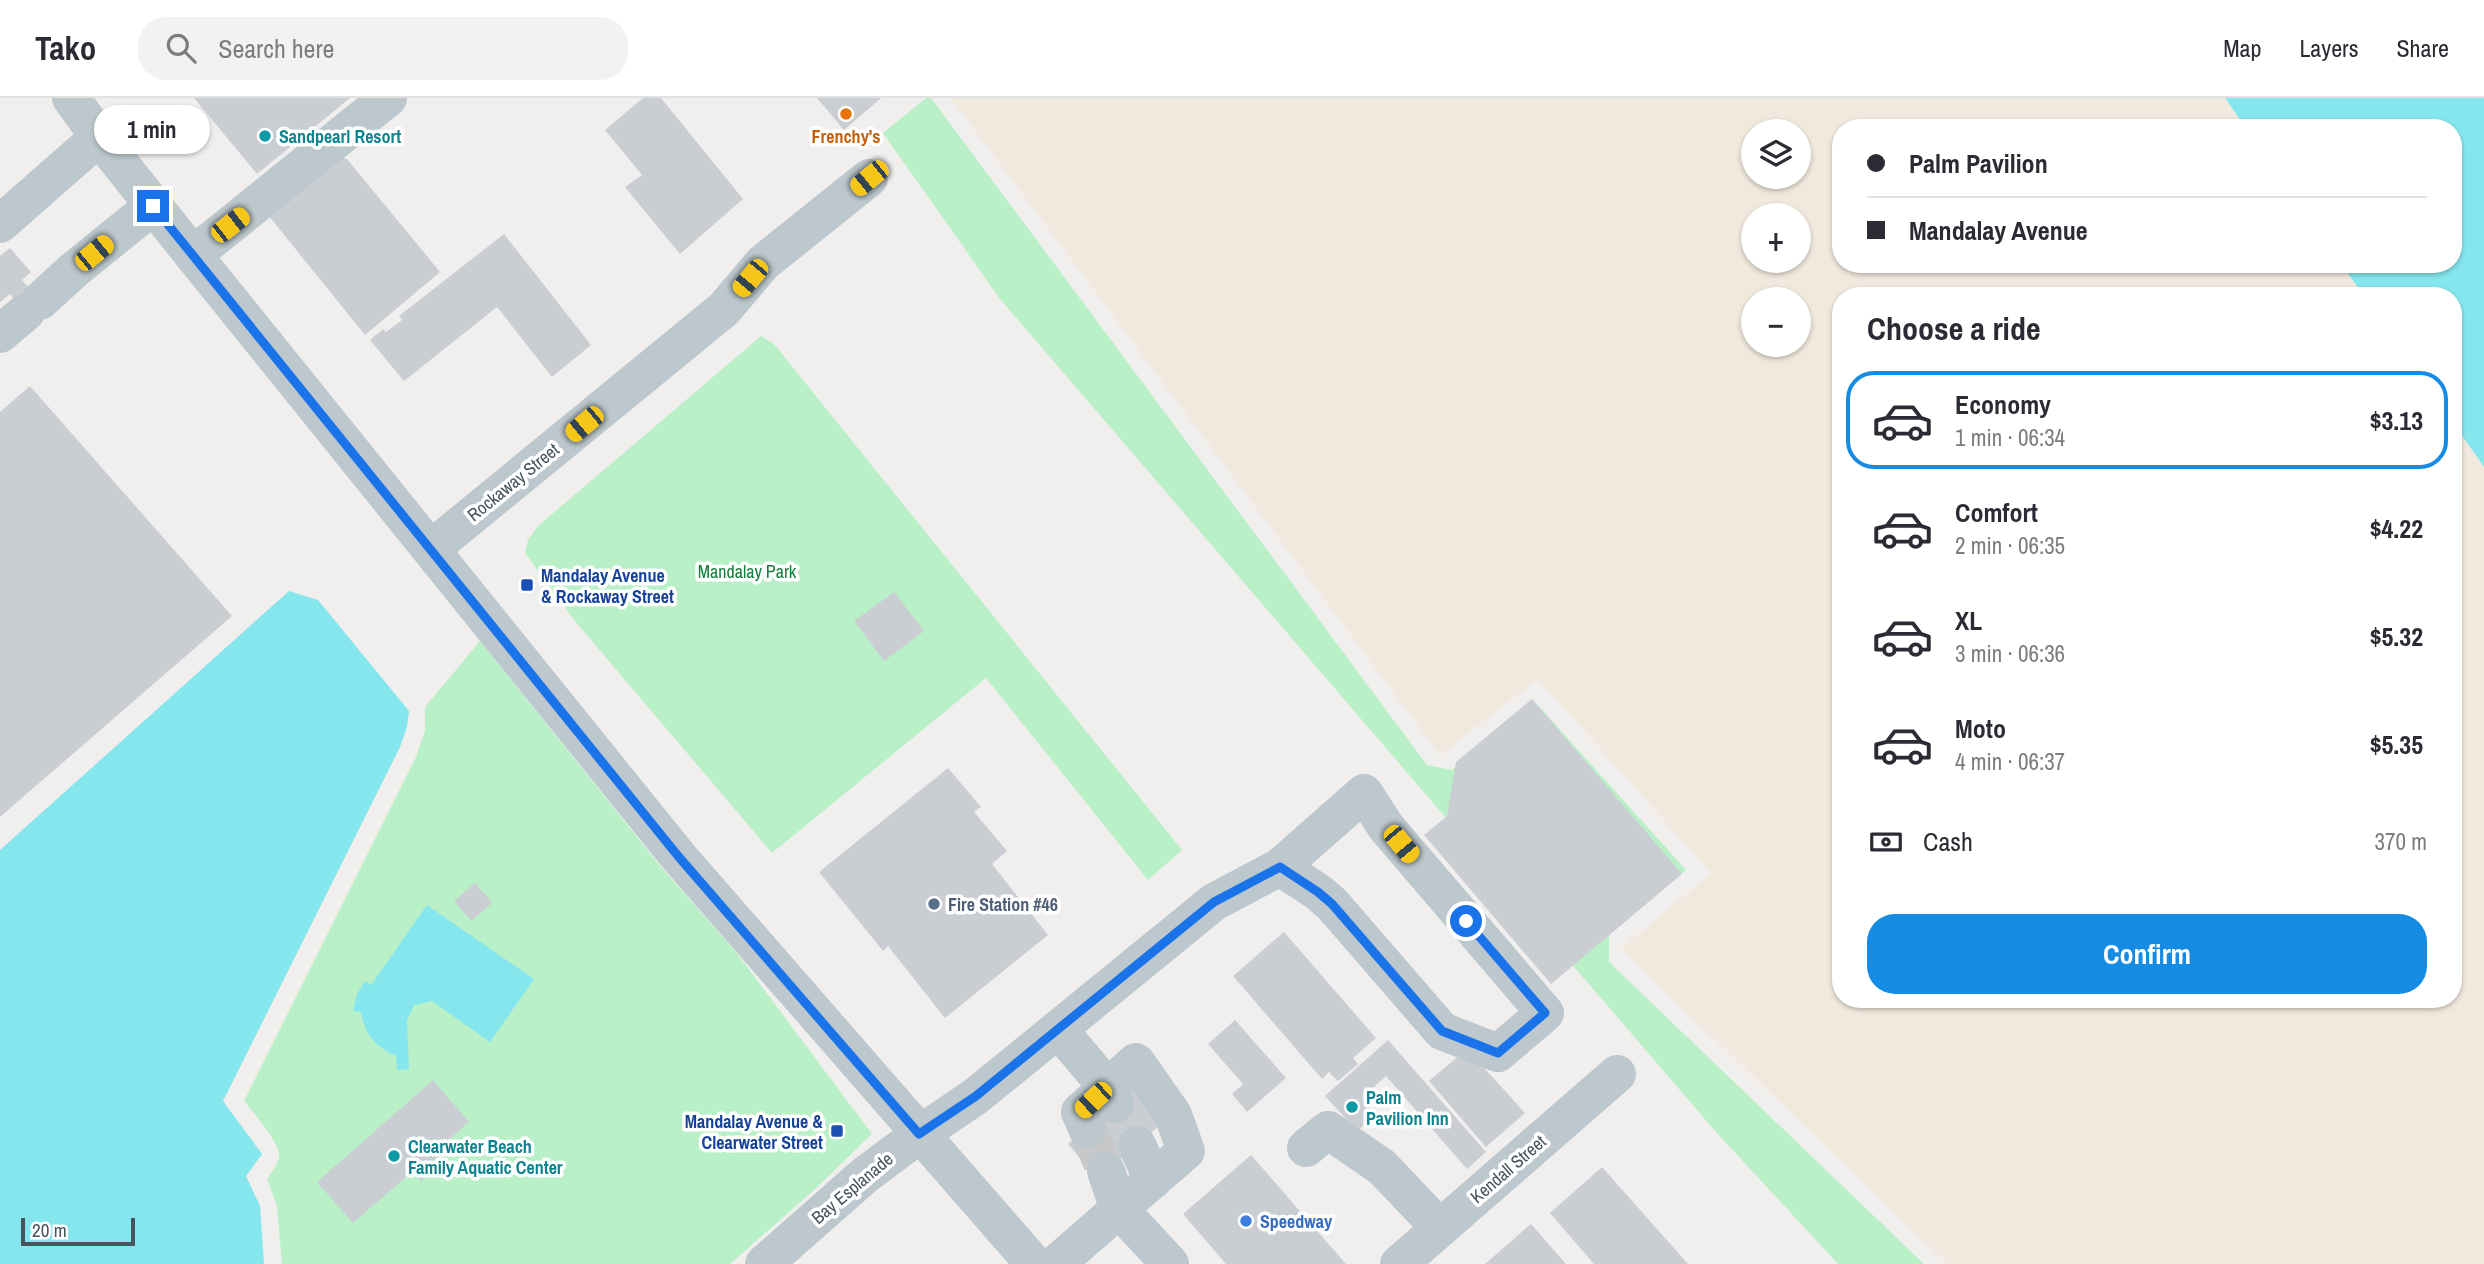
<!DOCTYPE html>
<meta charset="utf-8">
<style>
:root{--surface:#fff;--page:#f2f2f3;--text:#2b2b33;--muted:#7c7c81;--line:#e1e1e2;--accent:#158be3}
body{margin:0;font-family:"Archivo Narrow",sans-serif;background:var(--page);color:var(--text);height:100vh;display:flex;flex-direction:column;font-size:26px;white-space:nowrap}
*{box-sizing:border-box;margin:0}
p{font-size:23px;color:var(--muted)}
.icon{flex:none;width:38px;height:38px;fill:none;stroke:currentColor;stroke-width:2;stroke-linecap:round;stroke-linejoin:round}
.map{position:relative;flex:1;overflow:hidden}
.drawer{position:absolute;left:1832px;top:189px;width:630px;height:721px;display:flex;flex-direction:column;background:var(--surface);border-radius:28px;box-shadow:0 2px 5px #0004}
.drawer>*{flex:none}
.hud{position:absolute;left:1832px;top:21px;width:630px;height:154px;border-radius:28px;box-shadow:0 2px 5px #0004;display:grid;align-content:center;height:154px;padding:0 35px;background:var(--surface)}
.fabs{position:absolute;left:1741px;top:21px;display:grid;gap:14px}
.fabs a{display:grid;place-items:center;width:70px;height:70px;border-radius:50%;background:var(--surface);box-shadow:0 2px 5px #0004;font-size:35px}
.scale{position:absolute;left:21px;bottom:18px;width:114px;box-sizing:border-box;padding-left:7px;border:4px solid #46545c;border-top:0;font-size:19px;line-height:24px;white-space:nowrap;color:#46545c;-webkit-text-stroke:5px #fff;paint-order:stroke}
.end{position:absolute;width:32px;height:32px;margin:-16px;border:9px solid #1a73e8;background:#fff;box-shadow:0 0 0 4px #fff}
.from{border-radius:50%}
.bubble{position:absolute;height:49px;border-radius:24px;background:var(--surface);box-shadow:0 2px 5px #0004;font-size:23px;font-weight:700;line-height:49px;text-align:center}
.car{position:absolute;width:21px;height:42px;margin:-21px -10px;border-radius:9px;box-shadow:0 0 5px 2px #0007;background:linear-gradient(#f5c518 24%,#345 0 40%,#f5c518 0 76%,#345 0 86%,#f5c518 0)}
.hud b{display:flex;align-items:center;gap:24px;height:66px;font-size:26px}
.hud b+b{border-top:2px solid var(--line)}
.hud i{width:18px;height:18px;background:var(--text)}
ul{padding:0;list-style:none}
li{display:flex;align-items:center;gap:21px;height:98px;margin:0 14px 10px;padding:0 21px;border:4px solid transparent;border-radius:28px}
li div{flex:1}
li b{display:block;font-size:26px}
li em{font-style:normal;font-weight:700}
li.current{border-color:var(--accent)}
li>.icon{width:63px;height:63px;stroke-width:1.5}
h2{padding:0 35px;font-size:32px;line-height:84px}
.pay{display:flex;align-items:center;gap:18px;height:77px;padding:0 35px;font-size:26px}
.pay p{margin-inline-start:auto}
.cta{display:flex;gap:14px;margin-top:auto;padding:14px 35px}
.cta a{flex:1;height:80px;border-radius:28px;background:var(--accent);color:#fff;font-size:28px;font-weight:700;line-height:80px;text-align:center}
header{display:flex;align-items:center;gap:42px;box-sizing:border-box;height:98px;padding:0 35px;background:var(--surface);border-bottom:2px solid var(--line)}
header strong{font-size:33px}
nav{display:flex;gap:38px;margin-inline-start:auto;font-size:24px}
.search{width:490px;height:63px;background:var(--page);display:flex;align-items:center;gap:18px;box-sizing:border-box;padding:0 24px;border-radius:28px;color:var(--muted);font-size:26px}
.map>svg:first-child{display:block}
.green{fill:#baf0c8}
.sand{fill:#f2e9de;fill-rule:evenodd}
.water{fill:#86e6ee}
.building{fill:#caced3}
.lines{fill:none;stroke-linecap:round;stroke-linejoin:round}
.minor-tunnel{stroke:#c6c8ca;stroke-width:38;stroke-dasharray:38 19;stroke-linecap:butt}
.minor{stroke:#bcc8cd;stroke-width:38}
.route{stroke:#1a73e8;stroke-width:9}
.food-dot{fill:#e8710a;stroke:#fff;stroke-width:2.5}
.culture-dot{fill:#0f9aa8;stroke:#fff;stroke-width:2.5}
.transit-dot{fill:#1a4fb4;stroke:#fff;stroke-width:2.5}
.service-dot{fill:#5c6f8a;stroke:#fff;stroke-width:2.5}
.shop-dot{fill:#3f7fe0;stroke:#fff;stroke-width:2.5}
.labels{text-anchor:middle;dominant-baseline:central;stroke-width:7;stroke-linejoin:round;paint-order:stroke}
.culture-label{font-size:18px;font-weight:bold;fill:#0d838f;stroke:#fff;text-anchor:start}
.food-label{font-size:18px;font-weight:bold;fill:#c56008;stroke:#fff}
.street-label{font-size:18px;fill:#46545c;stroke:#fff}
.park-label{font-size:18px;fill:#157f3b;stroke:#fff}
.transit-label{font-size:18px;font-weight:bold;fill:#164399;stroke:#fff;text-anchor:start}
.service-label{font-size:18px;font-weight:bold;fill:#4e5e75;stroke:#fff;text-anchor:start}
.shop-label{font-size:18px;font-weight:bold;fill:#366cbe;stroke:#fff;text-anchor:start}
</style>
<header>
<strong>Tako</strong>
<div class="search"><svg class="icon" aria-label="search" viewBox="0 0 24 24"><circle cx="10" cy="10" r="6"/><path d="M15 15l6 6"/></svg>Search here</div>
<nav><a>Map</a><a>Layers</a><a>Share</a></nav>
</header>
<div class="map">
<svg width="2484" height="1166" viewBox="0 0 2484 1166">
<rect width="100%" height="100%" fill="#f1eeee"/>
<g class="green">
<path d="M 926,0 L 931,0 L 1427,667 L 1452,672 L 1537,606 L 1686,772 L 1609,836 L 1609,864 L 1924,1166 L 1838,1166 L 1716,1034 L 1000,201 L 883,35 Z"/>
<path d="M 761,238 L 774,246 L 1182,752 L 1148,782 L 986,580 L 772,755 L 574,522 L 525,455 L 528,442 L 538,428 Z"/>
<path d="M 480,543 L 662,770 L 736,854 L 872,1036 L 813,1093 L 730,1166 L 282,1166 L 277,1108 L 267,1081 C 271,1074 280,1065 279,1056 C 278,1043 253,1014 244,1003 L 416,659 L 425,632 L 425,609 Z"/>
</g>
<path class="sand" d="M 951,0 L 2225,0 L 2246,30 L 1841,30 L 1841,166 L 2341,166 L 2364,198 L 1841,198 L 1841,901 L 2454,901 L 2454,326 L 2484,369 L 2484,1166 L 1948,1166 L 1621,851 L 1711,775 L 1538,581 L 1440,657 ZM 1754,33 L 1799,33 L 1799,79 L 1754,79 ZM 1754,117 L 1799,117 L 1799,163 L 1754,163 ZM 1754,201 L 1799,201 L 1799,247 L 1754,247 Z"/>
<g class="water">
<path d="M 2225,0 L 2484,0 L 2484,369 L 2454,326 L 2454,198 L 2364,198 L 2341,166 L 2454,166 L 2454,30 L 2246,30 Z"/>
<path d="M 289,493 L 318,502 L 409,613 L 407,629 L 400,649 L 223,1003 L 262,1056 L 246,1078 L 260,1108 L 264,1166 L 0,1166 L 0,752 Z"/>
<path d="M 427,807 L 534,881 L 490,944 L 432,903 L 414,907 L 407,923 L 409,971 L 397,972 L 396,958 C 375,948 365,937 361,914 L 353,913 L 357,896 L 365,883 L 371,887 Z"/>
</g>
<g class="building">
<path d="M 194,0 L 350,0 L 257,76 Z"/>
<path d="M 643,0 L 661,0 L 743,101 L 680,156 L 625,89 L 642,77 L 605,32 Z"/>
<path d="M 817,0 L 881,0 L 844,32 Z"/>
<path d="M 338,58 L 347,61 L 440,174 L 365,237 L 268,117 Z"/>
<path d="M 504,136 L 591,247 L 552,279 L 497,209 L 404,283 L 370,242 L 383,231 L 386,234 L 402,222 L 399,218 Z"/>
<path d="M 10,150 L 31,174 L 22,182 L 42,205 L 28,217 L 10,196 L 0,204 L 0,158 Z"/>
<path d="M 30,288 L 232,518 L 0,719 L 0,314 Z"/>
<path d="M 894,494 L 924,533 L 884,563 L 854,523 Z"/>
<path d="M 1532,601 L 1682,776 L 1551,886 L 1424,737 L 1447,718 L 1456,664 Z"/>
<path d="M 948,670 L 981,709 L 974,714 L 1007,753 L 992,766 L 1048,837 L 945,920 L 888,848 L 883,853 L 819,774 Z"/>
<path d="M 475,785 L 492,805 L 471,823 L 454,803 Z"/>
<path d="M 1284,834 L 1376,940 L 1353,960 L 1358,966 L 1338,983 L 1329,974 L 1322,981 L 1233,878 Z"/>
<path d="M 1235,922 L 1286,980 L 1247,1014 L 1232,996 L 1243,986 L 1208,946 Z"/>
<path d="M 1388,942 L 1486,1054 L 1467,1071 L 1386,978 L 1362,1000 L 1376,1017 L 1357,1033 L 1325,998 Z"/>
<path d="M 1467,951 L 1525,1015 L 1486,1049 L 1429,983 Z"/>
<path d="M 433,982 L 469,1024 L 436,1053 L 444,1063 L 421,1083 L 413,1073 L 353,1125 L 317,1084 Z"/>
<path d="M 1132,991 L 1162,1025 L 1098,1081 L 1068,1046 Z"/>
<path d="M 1251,1057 L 1346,1166 L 1226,1166 L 1183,1116 Z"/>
<path d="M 1602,1069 L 1688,1166 L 1594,1166 L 1550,1115 Z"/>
<path d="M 1531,1126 L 1566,1166 L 1485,1166 Z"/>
</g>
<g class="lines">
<path class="minor-tunnel" d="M 1087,1030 L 1106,1073"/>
<g class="minor">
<path d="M 71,0 L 99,39 L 193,157 L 678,758 L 1034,1166"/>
<path d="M 0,126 L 99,39"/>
<path d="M 193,157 L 388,0"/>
<path d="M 40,203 L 75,171 L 153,108"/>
<path d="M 0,236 L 26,214"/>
<path d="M 431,451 L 724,211 L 763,165 L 869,80"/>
<path d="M 1058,931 L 1107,989 L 1115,1006"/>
<path d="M 1087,1030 L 1080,1014 L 1136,964 L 1173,1017 L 1186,1053 L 1119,1111 L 1106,1073"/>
<path d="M 1137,1047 L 1153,1082"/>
<path d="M 1306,1050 L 1328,1032 L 1382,1069 L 1440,1130"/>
<path d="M 764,1166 L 865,1077 L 920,1036 L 976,998 L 1214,804 L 1280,769 L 1364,695 L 1386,729 L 1545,915 L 1498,955 L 1442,933 L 1332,806 L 1318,794 L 1280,769"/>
<path d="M 1056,1166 L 1119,1111 L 1170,1166"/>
<path d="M 1399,1166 L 1617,976"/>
</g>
</g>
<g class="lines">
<path class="route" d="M 153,108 L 678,758 L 919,1036 L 976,998 L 1214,804 L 1280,769 L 1318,794 L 1332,806 L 1442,933 L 1498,955 L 1545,915 L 1466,823"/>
</g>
<circle class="food-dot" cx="846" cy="16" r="7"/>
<g class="culture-dot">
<circle cx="265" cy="38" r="7"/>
<circle cx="1352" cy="1009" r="7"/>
<circle cx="394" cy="1058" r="7"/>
</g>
<g class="transit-dot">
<rect x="520" y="480" width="14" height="14" rx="3.5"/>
<rect x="830" y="1026" width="14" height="14" rx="3.5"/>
</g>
<circle class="service-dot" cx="934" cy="806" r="7"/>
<circle class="shop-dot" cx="1246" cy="1123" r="7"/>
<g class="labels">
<g class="culture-label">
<text x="279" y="38">Sandpearl Resort</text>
<text x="1366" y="999">Palm<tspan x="1366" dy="21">Pavilion Inn</tspan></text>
<text x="408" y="1048">Clearwater Beach<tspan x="408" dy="21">Family Aquatic Center</tspan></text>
</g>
<g class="food-label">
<text x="846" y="38">Frenchy's</text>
</g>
<g class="street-label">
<text transform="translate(513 384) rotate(-39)">Rockaway Street</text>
<text transform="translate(1508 1071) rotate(-41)">Kendall Street</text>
<text transform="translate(852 1090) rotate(-40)">Bay Esplanade</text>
</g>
<g class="park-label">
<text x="747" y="473">Mandalay Park</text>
</g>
<g class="transit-label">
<text x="541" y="477">Mandalay Avenue<tspan x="541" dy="21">&amp; Rockaway Street</tspan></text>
<text x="823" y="1023" text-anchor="end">Mandalay Avenue &amp;<tspan x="823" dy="21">Clearwater Street</tspan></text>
</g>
<g class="service-label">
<text x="948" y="806">Fire Station #46</text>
</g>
<g class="shop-label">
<text x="1260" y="1123">Speedway</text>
</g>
</g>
</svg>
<div class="fabs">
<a><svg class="icon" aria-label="layers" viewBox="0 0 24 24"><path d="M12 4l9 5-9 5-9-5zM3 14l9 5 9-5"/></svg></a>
<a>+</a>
<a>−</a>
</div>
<div class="scale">20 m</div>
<i class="end from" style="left:1466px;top:823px"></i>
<i class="end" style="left:153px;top:108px"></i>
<div class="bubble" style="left:94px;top:7px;width:116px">1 min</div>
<i class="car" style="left:869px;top:80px;rotate:231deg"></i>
<i class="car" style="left:230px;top:127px;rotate:52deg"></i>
<i class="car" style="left:94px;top:155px;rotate:51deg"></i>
<i class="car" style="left:750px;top:180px;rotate:220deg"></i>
<i class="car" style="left:584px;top:326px;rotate:230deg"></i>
<i class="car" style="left:1401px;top:746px;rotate:140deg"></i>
<i class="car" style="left:1093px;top:1002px;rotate:227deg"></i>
<div class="hud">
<b><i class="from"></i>Palm Pavilion</b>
<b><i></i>Mandalay Avenue</b>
</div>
<section class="drawer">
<h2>Choose a ride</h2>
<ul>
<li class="current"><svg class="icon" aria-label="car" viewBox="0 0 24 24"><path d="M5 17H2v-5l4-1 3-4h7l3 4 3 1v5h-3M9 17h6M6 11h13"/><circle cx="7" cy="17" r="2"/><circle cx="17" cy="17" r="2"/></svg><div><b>Economy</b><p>1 min · 06:34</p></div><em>$3.13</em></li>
<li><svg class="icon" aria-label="car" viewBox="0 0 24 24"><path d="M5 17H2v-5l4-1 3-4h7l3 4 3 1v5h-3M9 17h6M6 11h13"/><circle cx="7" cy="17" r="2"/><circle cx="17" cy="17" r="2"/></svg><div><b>Comfort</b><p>2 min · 06:35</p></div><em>$4.22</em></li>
<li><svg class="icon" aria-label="car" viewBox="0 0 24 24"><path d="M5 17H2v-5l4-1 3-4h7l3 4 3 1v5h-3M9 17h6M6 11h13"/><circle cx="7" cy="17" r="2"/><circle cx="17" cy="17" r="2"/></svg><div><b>XL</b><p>3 min · 06:36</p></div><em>$5.32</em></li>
<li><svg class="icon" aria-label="car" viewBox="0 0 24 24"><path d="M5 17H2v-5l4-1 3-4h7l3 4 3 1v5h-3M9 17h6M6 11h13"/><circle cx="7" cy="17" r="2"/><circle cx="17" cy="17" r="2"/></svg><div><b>Moto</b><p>4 min · 06:37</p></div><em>$5.35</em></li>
</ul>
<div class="pay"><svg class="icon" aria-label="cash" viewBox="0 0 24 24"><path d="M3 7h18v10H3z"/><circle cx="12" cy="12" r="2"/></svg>Cash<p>370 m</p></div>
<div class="cta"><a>Confirm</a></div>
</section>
</div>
